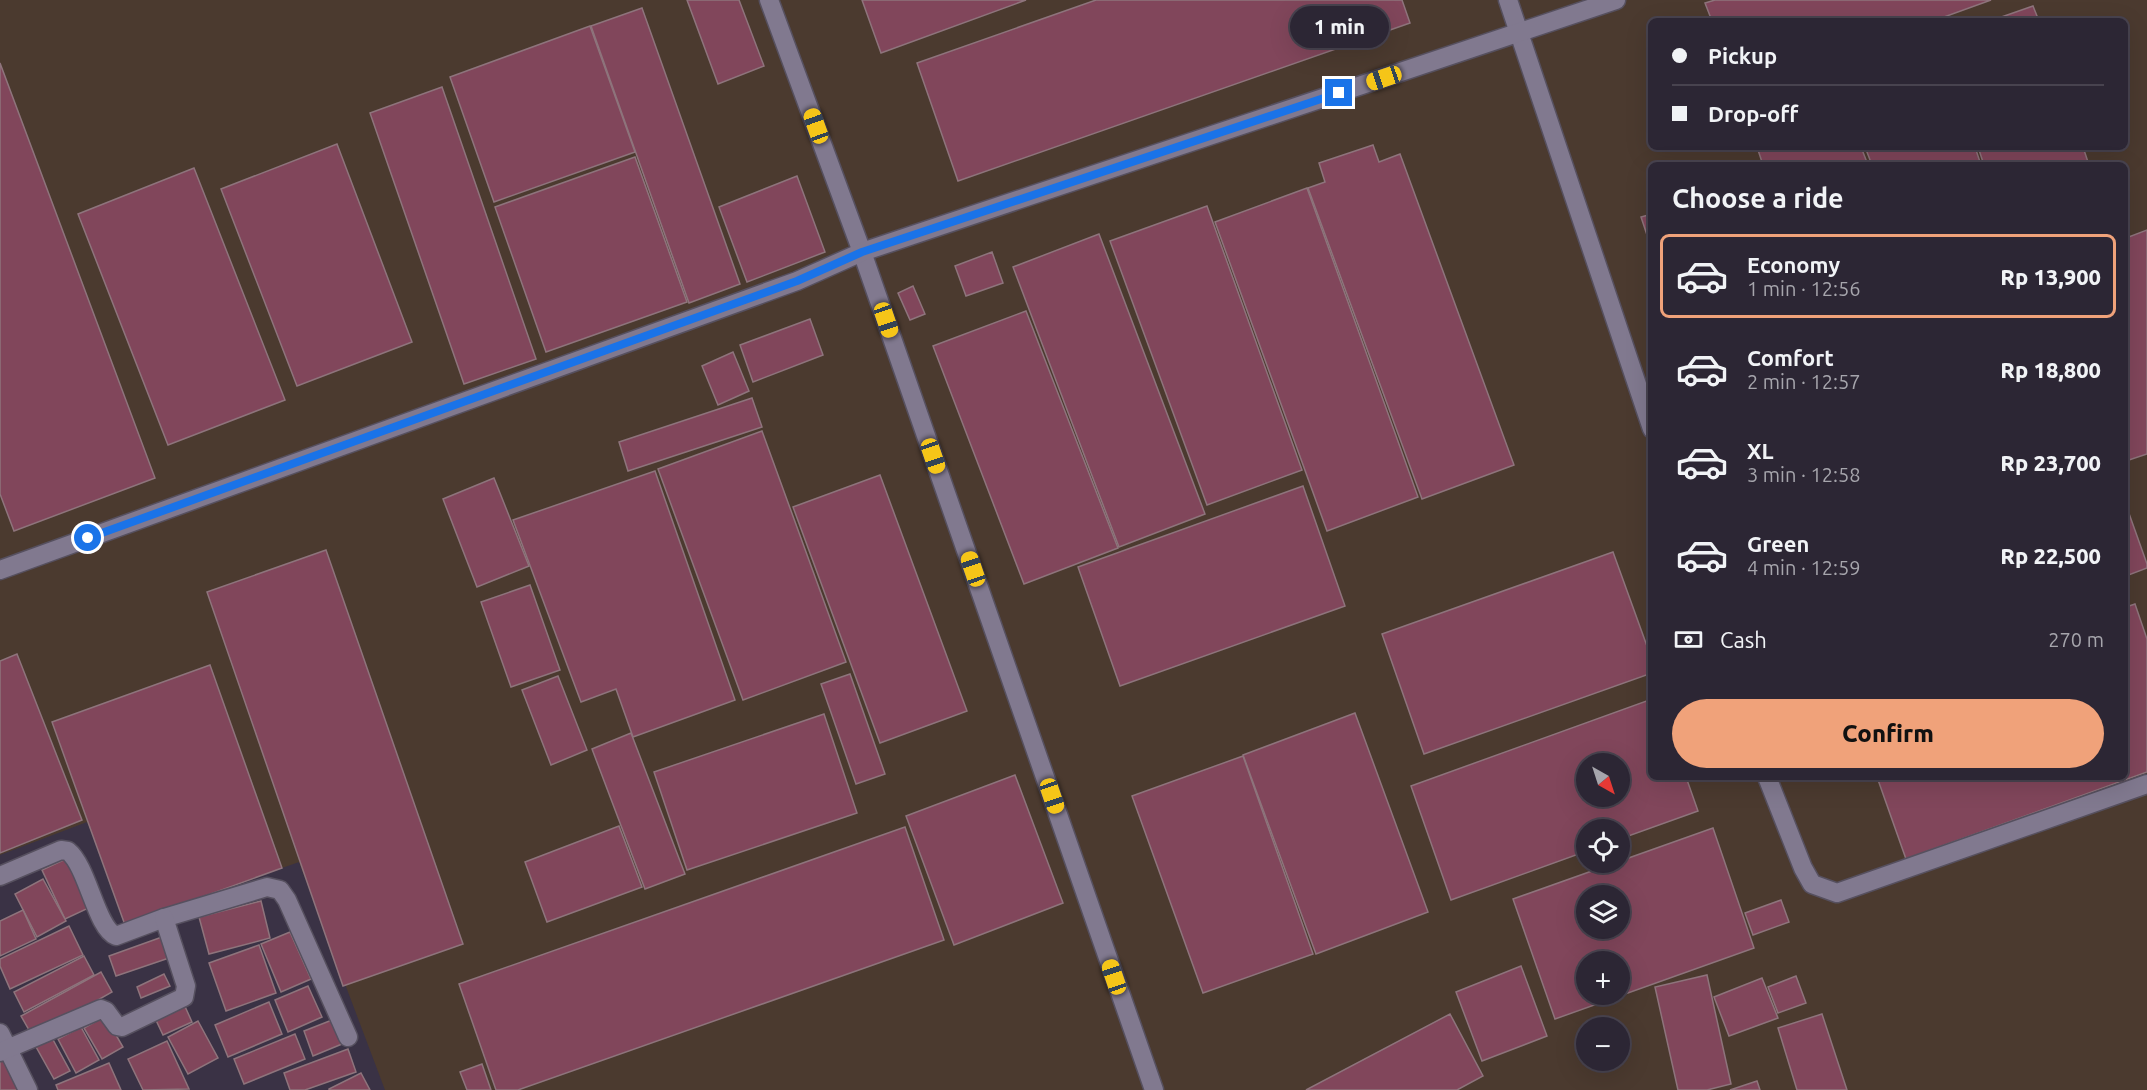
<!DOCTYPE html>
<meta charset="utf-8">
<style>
:root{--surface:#2c2634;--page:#383240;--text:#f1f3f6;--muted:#a6a5ac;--line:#48434f;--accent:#f0a27a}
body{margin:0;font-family:Ubuntu,sans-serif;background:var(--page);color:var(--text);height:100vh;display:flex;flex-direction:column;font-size:22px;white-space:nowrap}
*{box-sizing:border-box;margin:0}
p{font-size:20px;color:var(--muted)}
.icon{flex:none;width:33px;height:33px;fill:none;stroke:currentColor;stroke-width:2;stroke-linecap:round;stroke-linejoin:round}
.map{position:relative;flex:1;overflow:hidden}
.details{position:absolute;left:1648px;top:162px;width:480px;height:618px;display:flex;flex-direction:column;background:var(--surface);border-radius:9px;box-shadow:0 6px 24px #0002,0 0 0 2px var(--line)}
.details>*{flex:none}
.top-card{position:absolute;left:1648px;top:18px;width:480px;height:132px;border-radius:9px;box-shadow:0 6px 24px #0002,0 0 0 2px var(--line);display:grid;align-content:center;height:132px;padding:0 24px;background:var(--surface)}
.needle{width:39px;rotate:141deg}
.buttons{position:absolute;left:1576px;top:753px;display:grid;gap:12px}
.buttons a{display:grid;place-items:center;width:54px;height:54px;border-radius:50%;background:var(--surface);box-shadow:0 6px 24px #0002,0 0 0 2px var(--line);font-size:30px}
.end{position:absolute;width:27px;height:27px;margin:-14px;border:8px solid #1a73e8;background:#fff;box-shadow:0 0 0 3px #fff}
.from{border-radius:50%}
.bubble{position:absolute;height:42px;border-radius:21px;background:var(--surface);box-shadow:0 6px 24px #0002,0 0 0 2px var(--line);font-size:20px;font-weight:800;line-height:42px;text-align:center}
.car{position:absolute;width:18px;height:36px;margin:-18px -9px;border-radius:8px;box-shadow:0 0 4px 2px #0007;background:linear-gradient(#f5c518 24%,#345 0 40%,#f5c518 0 76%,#345 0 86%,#f5c518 0)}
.top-card b{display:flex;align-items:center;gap:21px;height:57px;font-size:22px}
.top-card b+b{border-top:2px solid var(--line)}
.top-card i{width:15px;height:15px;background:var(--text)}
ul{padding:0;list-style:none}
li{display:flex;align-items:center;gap:18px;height:84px;margin:0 12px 9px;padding:0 12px;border:3px solid transparent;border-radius:9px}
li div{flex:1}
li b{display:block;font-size:22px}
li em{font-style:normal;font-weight:800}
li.on{border-color:var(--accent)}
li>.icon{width:54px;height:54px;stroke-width:1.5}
h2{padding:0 24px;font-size:27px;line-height:72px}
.pay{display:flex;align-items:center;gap:15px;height:66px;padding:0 24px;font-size:22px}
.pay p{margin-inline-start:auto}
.cta{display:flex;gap:12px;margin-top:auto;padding:12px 24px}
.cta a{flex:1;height:69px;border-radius:36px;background:var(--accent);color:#111;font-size:24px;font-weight:800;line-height:69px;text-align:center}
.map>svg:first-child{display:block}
.industrial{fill:#4b3a2f;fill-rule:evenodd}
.building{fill:#81465b;stroke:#8e747c;stroke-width:1.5;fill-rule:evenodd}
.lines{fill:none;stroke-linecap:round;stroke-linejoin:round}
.minor-casing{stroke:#56505f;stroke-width:21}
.minor{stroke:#81798f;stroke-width:18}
.route{stroke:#1a73e8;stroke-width:8}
</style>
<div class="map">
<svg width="2147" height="1090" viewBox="0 0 2147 1090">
<rect width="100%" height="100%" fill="#3a3245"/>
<path class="industrial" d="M 0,0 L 2147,0 L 2147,1090 L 385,1090 L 299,862 L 130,922 L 87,822 L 0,855 ZM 1652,21 L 2126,21 L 2126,147 L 1652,147 ZM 1652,165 L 2126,165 L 2126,777 L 1652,777 ZM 1587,764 L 1620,764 L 1620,796 L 1587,796 ZM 1587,830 L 1620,830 L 1620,862 L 1587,862 ZM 1587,896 L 1620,896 L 1620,928 L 1587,928 ZM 1587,962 L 1620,962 L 1620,994 L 1587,994 ZM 1587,1028 L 1620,1028 L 1620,1060 L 1587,1060 Z"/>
<g class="building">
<path d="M 687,0 L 739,0 L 764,66 L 718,84 Z"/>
<path d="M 862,0 L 1026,0 L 881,53 Z"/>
<path d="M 1096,0 L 1402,0 L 1410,23 L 958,181 L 917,63 Z"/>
<path d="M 1715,0 L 1991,0 L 1933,21 L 1712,21 L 1705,3 Z"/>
<path d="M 2033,6 L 2039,21 L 1990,21 Z"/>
<path d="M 642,8 L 740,284 L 689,303 L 591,26 Z"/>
<path d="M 590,26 L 635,152 L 494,202 L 450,77 Z"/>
<path d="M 0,63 L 155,478 L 14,531 L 0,494 Z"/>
<path d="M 442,87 L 536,359 L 464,384 L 370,113 Z"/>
<path d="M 337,144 L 412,342 L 297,386 L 221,189 Z"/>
<path d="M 1373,145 L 1379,162 L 1400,154 L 1514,465 L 1422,499 L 1308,188 L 1325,182 L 1319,163 Z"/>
<path d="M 1757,147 L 1861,147 L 1868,165 L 1763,165 Z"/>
<path d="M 1865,147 L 1975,147 L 1981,165 L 1872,165 Z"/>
<path d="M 1978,147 L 2083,147 L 2089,165 L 1984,165 Z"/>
<path d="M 635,157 L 687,302 L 546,352 L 495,207 Z"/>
<path d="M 194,168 L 285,400 L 168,445 L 78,214 Z"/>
<path d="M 797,176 L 825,252 L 747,282 L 719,207 Z"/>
<path d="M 1307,188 L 1418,497 L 1327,531 L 1215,222 Z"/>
<path d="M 1207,206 L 1302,470 L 1207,505 L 1110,241 Z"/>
<path d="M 1652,214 L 1652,250 L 1641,217 Z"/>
<path d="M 2147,230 L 2147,454 L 2126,461 L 2126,238 Z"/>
<path d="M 1099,234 L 1205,514 L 1119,547 L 1013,267 Z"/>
<path d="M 992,252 L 1003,283 L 966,296 L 955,266 Z"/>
<path d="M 913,286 L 925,314 L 910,320 L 898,293 Z"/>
<path d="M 1026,311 L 1118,548 L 1024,584 L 933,346 Z"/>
<path d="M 810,319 L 823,355 L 753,382 L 740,345 Z"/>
<path d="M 733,352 L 749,391 L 718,405 L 702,366 Z"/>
<path d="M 752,398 L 762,427 L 628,471 L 619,442 Z"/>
<path d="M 762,431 L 846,662 L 743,700 L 658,469 Z"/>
<path d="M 655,471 L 735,700 L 633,737 L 616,689 L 581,702 L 513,520 Z"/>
<path d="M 880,475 L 967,711 L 880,743 L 793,507 Z"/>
<path d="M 494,478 L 529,566 L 477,587 L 443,499 Z"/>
<path d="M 1303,486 L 1345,606 L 1120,686 L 1078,567 Z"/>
<path d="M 2126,505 L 2147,564 L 2147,568 L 2126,576 Z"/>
<path d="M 326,550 L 463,944 L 343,986 L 207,592 Z"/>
<path d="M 1613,552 L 1652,660 L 1652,673 L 1424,754 L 1382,634 Z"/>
<path d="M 530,585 L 560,670 L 511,687 L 481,602 Z"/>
<path d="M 2135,604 L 2147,639 L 2147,772 L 1906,859 L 1877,777 L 2126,777 L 2126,607 Z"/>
<path d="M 17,654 L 82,820 L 0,853 L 0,661 Z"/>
<path d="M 210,665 L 282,868 L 125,925 L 52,722 Z"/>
<path d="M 850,674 L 885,774 L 856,784 L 821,684 Z"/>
<path d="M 558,676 L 587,750 L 551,765 L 522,690 Z"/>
<path d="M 1652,699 L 1652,777 L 1686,777 L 1698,811 L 1620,839 L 1620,830 L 1587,830 L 1587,851 L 1451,900 L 1411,786 ZM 1587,764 L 1620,764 L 1620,796 L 1587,796 Z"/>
<path d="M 1355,713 L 1428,912 L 1316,954 L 1243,755 Z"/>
<path d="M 824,714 L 857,813 L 687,870 L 654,772 Z"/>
<path d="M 631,733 L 685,874 L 645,889 L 592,749 Z"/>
<path d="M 1243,756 L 1313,954 L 1203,993 L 1132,796 Z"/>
<path d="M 1015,775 L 1063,903 L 954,945 L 906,816 Z"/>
<path d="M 619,826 L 642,887 L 547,922 L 525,862 Z"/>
<path d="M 905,827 L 944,940 L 518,1090 L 496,1090 L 459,984 Z"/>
<path d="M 1713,828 L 1754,948 L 1555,1019 L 1513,899 ZM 1587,896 L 1620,896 L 1620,928 L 1587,928 ZM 1587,962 L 1620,962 L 1620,994 L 1587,994 Z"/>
<path d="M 72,856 L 95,905 L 65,919 L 42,870 Z"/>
<path d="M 43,879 L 66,921 L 37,937 L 15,894 Z"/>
<path d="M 1781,900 L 1789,922 L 1753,935 L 1745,913 Z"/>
<path d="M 261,901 L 270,938 L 209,954 L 199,917 Z"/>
<path d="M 23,910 L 36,939 L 0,956 L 0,921 Z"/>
<path d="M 69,926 L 83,955 L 10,989 L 0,966 L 0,959 Z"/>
<path d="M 290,932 L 311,979 L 281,992 L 261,944 Z"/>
<path d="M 162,937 L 169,958 L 116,976 L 109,956 Z"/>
<path d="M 259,945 L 276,993 L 226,1011 L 209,963 Z"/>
<path d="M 84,956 L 94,975 L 24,1012 L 14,992 Z"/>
<path d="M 1521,966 L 1547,1036 L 1482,1061 L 1456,992 Z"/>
<path d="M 101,972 L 112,992 L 33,1037 L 21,1016 Z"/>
<path d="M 164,974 L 170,986 L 141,998 L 137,987 Z"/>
<path d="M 1707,975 L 1731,1084 L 1707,1090 L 1678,1090 L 1655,987 Z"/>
<path d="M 1796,976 L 1806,1003 L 1778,1013 L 1768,987 Z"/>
<path d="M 1762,978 L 1778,1018 L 1729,1036 L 1714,997 Z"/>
<path d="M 308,986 L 322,1017 L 288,1032 L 275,1000 Z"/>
<path d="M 183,1002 L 192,1022 L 163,1035 L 154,1016 Z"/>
<path d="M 269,1002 L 282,1034 L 228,1057 L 215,1025 Z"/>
<path d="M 1450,1014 L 1483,1076 L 1457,1090 L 1306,1090 Z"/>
<path d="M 1822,1014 L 1847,1090 L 1797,1090 L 1778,1028 Z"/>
<path d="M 105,1016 L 123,1047 L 102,1059 L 84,1028 Z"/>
<path d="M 332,1020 L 342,1044 L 313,1056 L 304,1031 Z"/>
<path d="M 198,1021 L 218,1058 L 188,1074 L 168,1037 Z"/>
<path d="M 81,1027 L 99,1060 L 76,1073 L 58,1039 Z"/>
<path d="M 295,1034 L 305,1059 L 244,1084 L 234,1059 Z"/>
<path d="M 51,1036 L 70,1071 L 54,1079 L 35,1045 Z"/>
<path d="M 167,1041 L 189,1089 L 143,1090 L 128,1059 Z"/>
<path d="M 348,1049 L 356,1072 L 305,1090 L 290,1090 L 284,1073 Z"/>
<path d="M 5,1054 L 21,1090 L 0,1090 L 0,1057 Z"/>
<path d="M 109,1063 L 121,1090 L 58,1090 L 56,1085 Z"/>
<path d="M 482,1064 L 491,1090 L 467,1090 L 460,1072 Z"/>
<path d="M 361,1073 L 370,1090 L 329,1090 L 329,1089 Z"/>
<path d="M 1757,1081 L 1760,1090 L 1730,1090 Z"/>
</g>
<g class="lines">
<g class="minor-casing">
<g id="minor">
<path d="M 769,0 L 862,252 L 1154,1090"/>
<path d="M 1508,0 L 1652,429"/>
<path d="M 0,570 L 797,281 L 862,252 L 1616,0"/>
<path d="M 1767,777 L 1803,868 L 1812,884 L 1837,893 L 2147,784"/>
<path d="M 0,876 L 61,850 L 68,851 C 88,867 96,928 116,936 L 164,918 L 267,887 L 280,890 L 287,900 L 348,1037"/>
<path d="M 0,1033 L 28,1090"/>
<path d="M 0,1052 L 101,1009 L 106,1011 L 117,1026 L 122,1027 L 184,997 L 186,986 L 164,918"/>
</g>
</g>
<use href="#minor" class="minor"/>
</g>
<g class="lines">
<path class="route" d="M 88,538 L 797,281 L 862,252 L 1339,93"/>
</g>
</svg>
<div class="buttons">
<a><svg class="needle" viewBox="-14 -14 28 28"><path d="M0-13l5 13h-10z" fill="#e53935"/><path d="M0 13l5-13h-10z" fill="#a6a5ac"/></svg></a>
<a><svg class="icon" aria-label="locate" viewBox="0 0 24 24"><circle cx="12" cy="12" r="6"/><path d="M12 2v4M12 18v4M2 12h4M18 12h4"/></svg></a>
<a><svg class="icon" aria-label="layers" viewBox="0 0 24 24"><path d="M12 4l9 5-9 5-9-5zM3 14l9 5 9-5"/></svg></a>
<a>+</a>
<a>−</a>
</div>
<i class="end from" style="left:88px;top:538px"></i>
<i class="end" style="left:1339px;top:93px"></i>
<div class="bubble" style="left:1290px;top:6px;width:99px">1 min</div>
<i class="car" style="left:1384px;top:78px;rotate:251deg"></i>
<i class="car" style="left:816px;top:126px;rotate:340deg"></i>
<i class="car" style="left:886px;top:320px;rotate:161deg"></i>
<i class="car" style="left:933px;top:456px;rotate:161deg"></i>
<i class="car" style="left:973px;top:569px;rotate:341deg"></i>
<i class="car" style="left:1052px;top:796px;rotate:161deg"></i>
<i class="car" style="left:1114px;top:977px;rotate:341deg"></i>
<div class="top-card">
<b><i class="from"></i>Pickup</b>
<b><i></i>Drop-off</b>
</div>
<section class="details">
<h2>Choose a ride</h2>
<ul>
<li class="on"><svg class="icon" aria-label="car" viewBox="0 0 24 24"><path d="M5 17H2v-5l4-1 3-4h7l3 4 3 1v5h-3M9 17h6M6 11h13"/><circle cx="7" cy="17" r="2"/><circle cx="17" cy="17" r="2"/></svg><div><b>Economy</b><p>1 min · 12:56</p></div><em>Rp 13,900</em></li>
<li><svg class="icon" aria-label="car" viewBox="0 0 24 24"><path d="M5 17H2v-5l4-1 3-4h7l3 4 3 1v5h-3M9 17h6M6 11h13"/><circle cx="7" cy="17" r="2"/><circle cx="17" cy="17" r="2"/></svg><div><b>Comfort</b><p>2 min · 12:57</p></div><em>Rp 18,800</em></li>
<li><svg class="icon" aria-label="car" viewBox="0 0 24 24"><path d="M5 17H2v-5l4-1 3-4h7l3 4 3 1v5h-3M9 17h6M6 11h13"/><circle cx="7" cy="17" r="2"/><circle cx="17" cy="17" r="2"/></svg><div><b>XL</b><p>3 min · 12:58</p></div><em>Rp 23,700</em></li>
<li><svg class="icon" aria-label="car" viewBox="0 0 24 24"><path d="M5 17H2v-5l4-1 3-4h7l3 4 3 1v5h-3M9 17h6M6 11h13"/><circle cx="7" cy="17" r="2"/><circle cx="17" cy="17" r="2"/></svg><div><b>Green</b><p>4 min · 12:59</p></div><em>Rp 22,500</em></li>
</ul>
<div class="pay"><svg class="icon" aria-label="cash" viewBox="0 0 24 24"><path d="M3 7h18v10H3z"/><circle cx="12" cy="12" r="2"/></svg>Cash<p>270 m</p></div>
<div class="cta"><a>Confirm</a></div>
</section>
</div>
